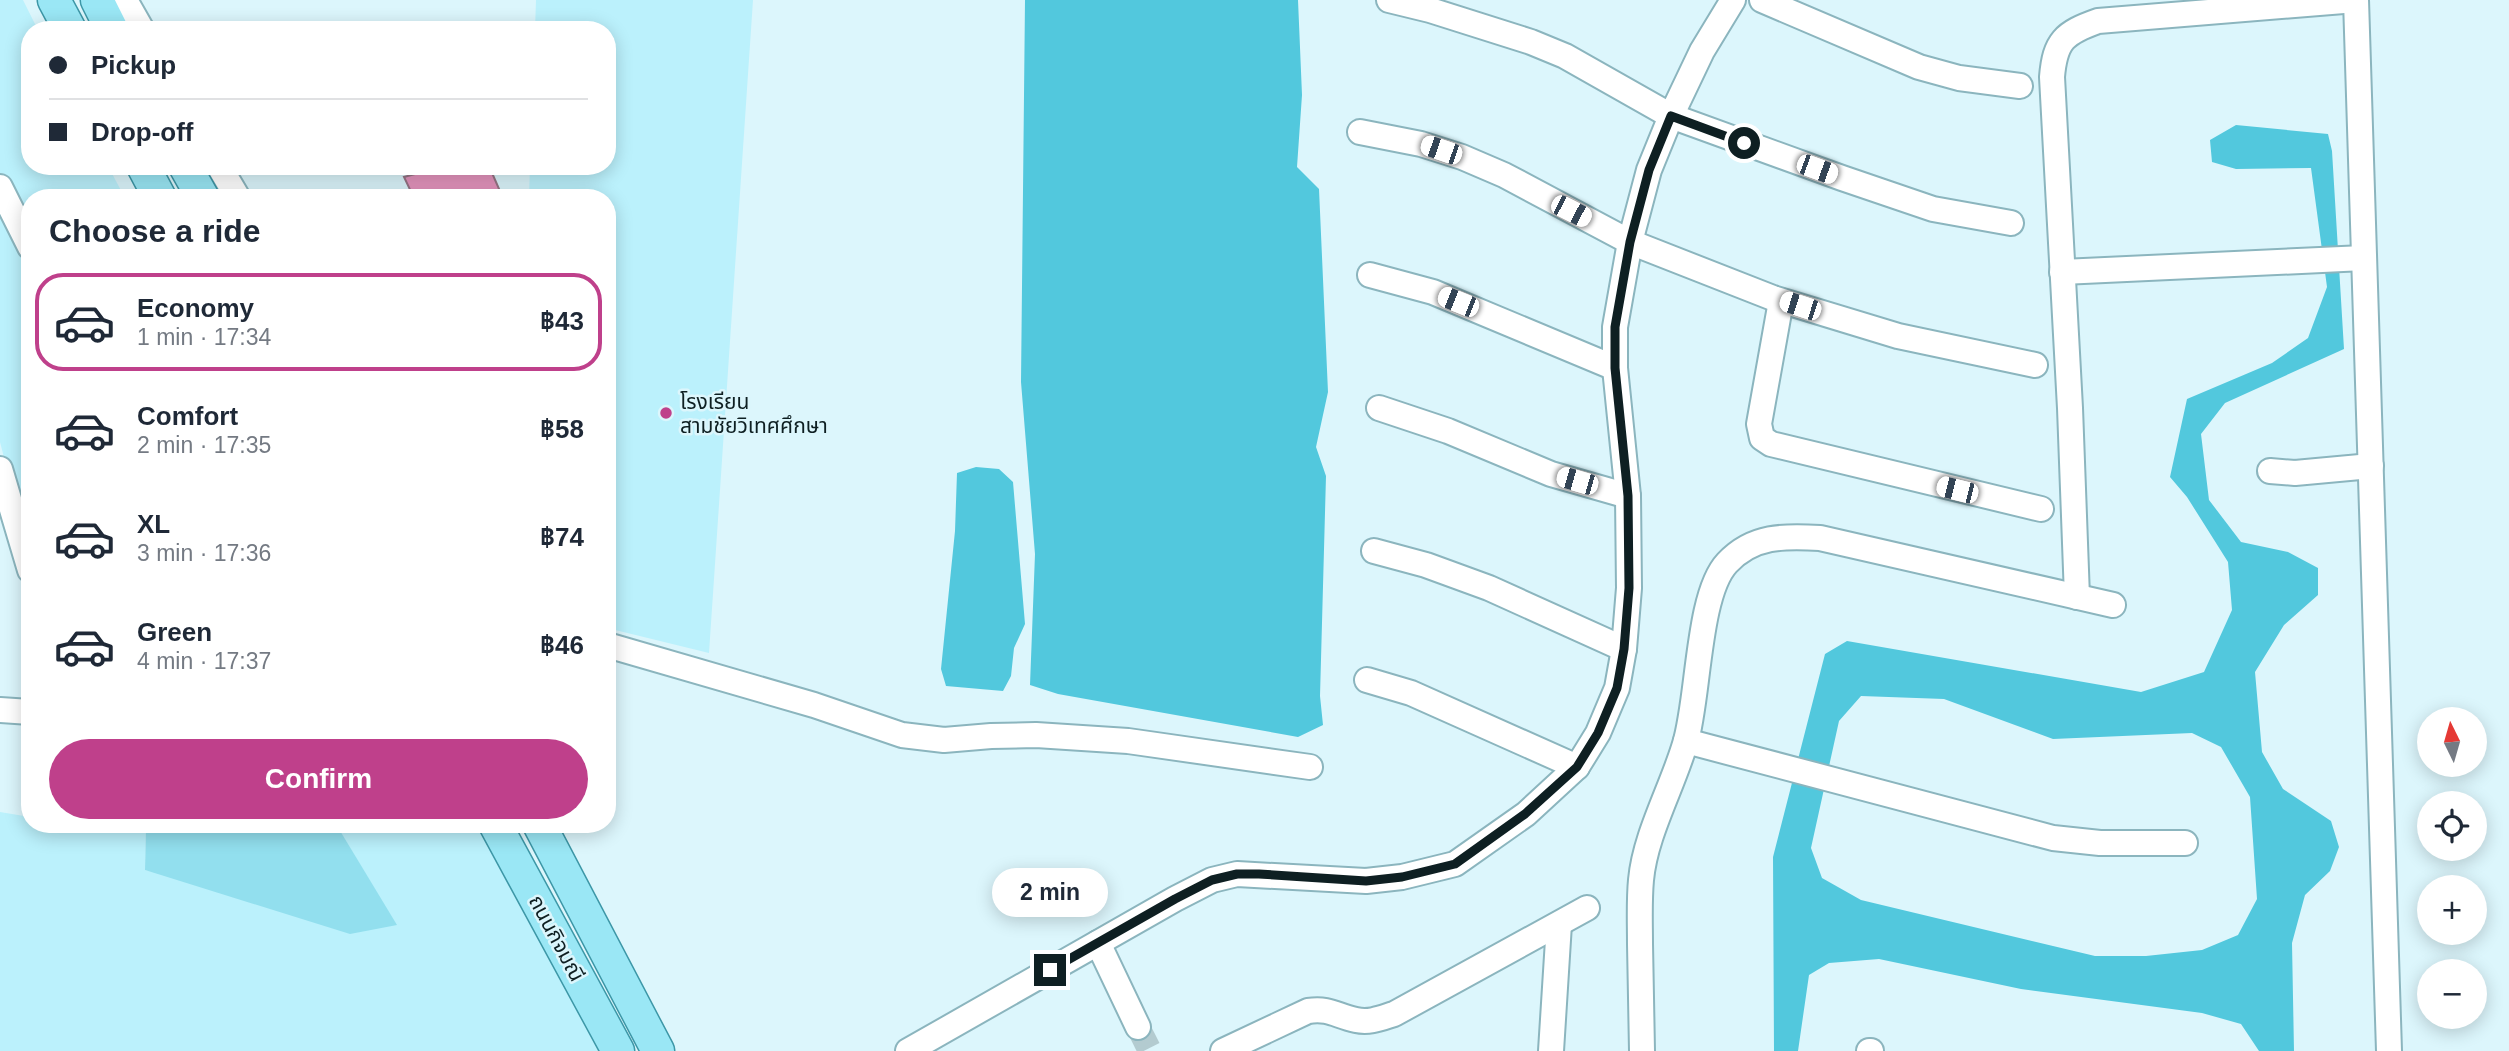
<!DOCTYPE html>
<meta charset="utf-8">
<style>
:root{--surface:#fff;--page:#f6f6f7;--text:#1f2937;--muted:#747a83;--line:#e0e1e3;--accent:#bf408b}
body{margin:0;font-family:Helvetica,"Noto Sans Thai",sans-serif;background:var(--page);color:var(--text);height:100vh;display:flex;flex-direction:column;font-size:26px;white-space:nowrap}
*{box-sizing:border-box;margin:0}
p{font-size:23px;color:var(--muted)}
.icon{flex:none;width:38px;height:38px;fill:none;stroke:currentColor;stroke-width:2;stroke-linecap:round;stroke-linejoin:round}
.map{position:relative;flex:1;overflow:hidden}
.side{position:absolute;left:21px;top:189px;width:595px;height:644px;display:flex;flex-direction:column;background:var(--surface);border-radius:28px;box-shadow:0 4px 18px #0003}
.side>*{flex:none}
.guide{position:absolute;left:21px;top:21px;width:595px;height:154px;border-radius:28px;box-shadow:0 4px 18px #0003;display:grid;align-content:center;height:154px;padding:0 28px;background:var(--surface)}
.needle{width:46px;rotate:355deg}
.controls{position:absolute;left:2417px;top:707px;display:grid;gap:14px}
.controls a{display:grid;place-items:center;width:70px;height:70px;border-radius:50%;background:var(--surface);box-shadow:0 4px 18px #0003;font-size:35px}
.end{position:absolute;width:32px;height:32px;margin:-16px;border:9px solid #0e1f22;background:#fff;box-shadow:0 0 0 4px #fff}
.from{border-radius:50%}
.bubble{position:absolute;height:49px;border-radius:24px;background:var(--surface);box-shadow:0 4px 18px #0003;font-size:23px;font-weight:700;line-height:49px;text-align:center}
.car{position:absolute;width:21px;height:42px;margin:-21px -10px;border-radius:9px;box-shadow:0 0 5px 2px #0007;background:linear-gradient(#fff 24%,#345 0 40%,#fff 0 76%,#345 0 86%,#fff 0)}
.guide b{display:flex;align-items:center;gap:24px;height:66px;font-size:26px}
.guide b+b{border-top:2px solid var(--line)}
.guide i{width:18px;height:18px;background:var(--text)}
ul{padding:0;list-style:none}
li{display:flex;align-items:center;gap:21px;height:98px;margin:0 14px 10px;padding:0 14px;border:4px solid transparent;border-radius:28px}
li div{flex:1}
li b{display:block;font-size:26px}
li em{font-style:normal;font-weight:700}
li.active{border-color:var(--accent)}
li>.icon{width:63px;height:63px;stroke-width:1.5}
h2{padding:0 28px;font-size:32px;line-height:84px}
.cta{display:flex;gap:14px;margin-top:auto;padding:14px 28px}
.cta a{flex:1;height:80px;border-radius:42px;background:var(--accent);color:#fff;font-size:28px;font-weight:700;line-height:80px;text-align:center}
.map>svg:first-child{display:block}
.built{fill:#bbf1fc}
.green{fill:#92dfee}
.water{fill:#52c8dd;fill-rule:evenodd}
.building{fill:#e494bd;stroke:#967585;stroke-width:2}
.lines{fill:none;stroke-linecap:round;stroke-linejoin:round}
.minor-tunnel{stroke:#b3cbd0;stroke-width:24;stroke-dasharray:24 12;stroke-linecap:butt}
.minor-casing{stroke:#8bb5be;stroke-width:28}
.major-casing{stroke:#3d97a7;stroke-width:35}
.minor{stroke:#fff;stroke-width:24}
.major{stroke:#9ae7f5;stroke-width:32}
.route{stroke:#0e1f22;stroke-width:9}
.poi-dot{fill:#bf408b;stroke:#dcf6fc;stroke-width:2.5}
.labels{text-anchor:middle;dominant-baseline:central;stroke-width:5;stroke-linejoin:round;paint-order:stroke}
.poi-label{font-size:21px;fill:#0e1f22;stroke:#dcf6fc;text-anchor:start}
.street-label{font-size:21px;fill:#0e1f22;stroke:#dcf6fc}
</style>
<div class="map">
<svg width="2509" height="1051" viewBox="0 0 2509 1051">
<rect width="100%" height="100%" fill="#dcf6fc"/>
<g class="built">
<path d="M 0,0 L 23,0 L 38,30 L 30,30 L 30,166 L 108,166 L 125,198 L 30,198 L 30,557 L 0,442 Z"/>
<path d="M 536,0 L 753,0 L 709,653 L 607,628 L 607,198 L 529,198 L 530,166 L 607,166 L 607,30 L 535,30 Z"/>
<path d="M 0,812 L 30,817 L 30,824 L 146,824 L 145,870 L 396,925 L 336,824 L 476,824 L 602,1051 L 0,1051 Z"/>
</g>
<path class="green" d="M 146,824 L 336,824 L 397,925 L 350,934 L 145,870 Z"/>
<g class="water">
<path d="M 1025,0 L 1298,0 L 1302,95 L 1297,167 L 1319,189 L 1328,392 L 1316,447 L 1326,476 L 1320,696 L 1323,725 L 1298,737 L 1058,694 L 1030,685 L 1035,554 L 1021,382 Z"/>
<path d="M 2236,125 L 2328,134 L 2332,151 L 2344,349 L 2225,403 L 2201,434 L 2209,500 L 2241,542 L 2288,552 L 2318,568 L 2318,595 L 2284,625 L 2255,672 L 2262,752 L 2283,789 L 2331,821 L 2339,847 L 2330,871 L 2305,895 L 2292,943 L 2294,1051 L 2259,1051 L 2241,1024 L 2202,1013 L 2021,989 L 1879,959 L 1829,963 L 1809,975 L 1798,1051 L 1774,1051 L 1773,857 L 1825,654 L 1847,641 L 2141,692 L 2204,672 L 2232,610 L 2228,562 L 2187,497 L 2170,477 L 2187,399 L 2272,363 L 2308,338 L 2327,287 L 2311,168 L 2236,169 L 2212,162 L 2210,140 ZM 1861,696 L 1944,699 L 2053,739 L 2192,733 L 2221,747 L 2250,797 L 2257,899 L 2238,935 L 2202,950 L 2146,956 L 2095,956 L 1861,900 L 1822,878 L 1811,848 L 1839,721 Z"/>
<path d="M 976,467 L 999,469 L 1013,482 L 1025,624 L 1014,648 L 1011,676 L 1003,691 L 946,686 L 941,669 L 955,531 L 957,473 Z"/>
</g>
<path class="building" d="M 426,166 L 489,166 L 503,198 L 414,198 L 404,177 L 430,170 Z"/>
<g class="lines">
<path class="minor-tunnel" d="M 1138,1027 L 1150,1051"/>
<g class="minor-casing">
<g id="minor">
<path d="M 125,0 L 142,30"/>
<path d="M 1389,0 L 1430,10 L 1531,42 L 1565,56 L 1671,116 L 1842,178 L 1933,209 L 2011,223"/>
<path d="M 1762,0 L 1919,67 L 1959,78 L 2020,86"/>
<path d="M 2356,0 L 2389,1051"/>
<path d="M 1360,132 L 1421,144 L 1462,157 L 1504,175 L 1630,242 L 1773,298 L 1898,336 L 2035,365"/>
<path d="M 219,166 L 238,198"/>
<path d="M 0,187 L 30,247"/>
<path d="M 2062,272 L 2364,258"/>
<path d="M 1370,275 L 1433,292 L 1615,368"/>
<path d="M 1781,301 L 1759,424 L 1762,438 L 1771,444 L 2041,509"/>
<path d="M 1379,408 L 1448,431 L 1551,474 L 1628,496"/>
<path d="M 0,469 L 30,570"/>
<path d="M 2270,471 L 2295,473 L 2371,466"/>
<path d="M 1374,551 L 1426,565 L 1489,588 L 1624,649"/>
<path d="M 2077,597 L 2070,408 L 2052,77 C 2055,41 2064,33 2098,21 L 2356,0"/>
<path d="M 607,645 L 814,705 L 902,735 L 944,740 L 991,736 L 1036,735 L 1128,741 L 1310,767"/>
<path d="M 1367,680 L 1411,693 L 1577,767"/>
<path d="M 0,710 L 30,712"/>
<path d="M 1686,741 L 2053,838 L 2100,843 L 2185,843"/>
<path d="M 1098,943 L 1138,1027"/>
<path d="M 908,1051 L 1175,899 L 1212,880 L 1237,874 L 1366,881 L 1402,877 L 1455,864 L 1526,814 L 1577,767 L 1598,733 L 1617,688 L 1624,649 L 1629,588 L 1628,496 L 1615,368 L 1615,327 L 1630,242 L 1649,170 L 1671,116 L 1702,51 L 1733,0"/>
<path d="M 1223,1051 L 1308,1011 C 1331,1008 1336,1016 1356,1020 C 1370,1023 1381,1018 1394,1014 L 1587,908"/>
<path d="M 1551,1051 L 1559,924"/>
<path d="M 1642,1051 C 1641,1015 1641,980 1640,944 C 1640,923 1639,901 1641,880 C 1645,835 1672,788 1685,744 C 1699,700 1697,595 1727,563 C 1753,535 1784,536 1820,538 L 2113,605"/>
<path d="M 1869,1051 L 1871,1051"/>
</g>
</g>
<g class="major-casing">
<g id="major">
<path d="M 54,0 L 70,30"/>
<path d="M 97,0 L 112,30"/>
<path d="M 143,166 L 160,198"/>
<path d="M 185,166 L 203,198"/>
<path d="M 495,824 L 618,1051"/>
<path d="M 539,824 L 658,1051"/>
</g>
</g>
<use href="#minor" class="minor"/>
<use href="#major" class="major"/>
</g>
<g class="lines">
<path class="route" d="M 1050,970 L 1175,899 L 1212,880 L 1237,874 L 1259,874 L 1366,881 L 1402,877 L 1455,864 L 1525,814 L 1577,767 L 1598,733 L 1617,688 L 1624,649 L 1629,588 L 1628,496 L 1615,368 L 1615,327 L 1630,242 L 1649,170 L 1671,116 L 1744,143"/>
</g>
<circle class="poi-dot" cx="666" cy="413" r="7"/>
<g class="labels">
<g class="poi-label">
<text x="680" y="401">โรงเรียน<tspan x="680" dy="24">สามชัยวิเทศศึกษา</tspan></text>
</g>
<g class="street-label">
<text transform="translate(557 938) rotate(62)">ถนนกิจมณี</text>
</g>
</g>
</svg>
<div class="controls">
<a><svg class="needle" viewBox="-14 -14 28 28"><path d="M0-13l5 13h-10z" fill="#e53935"/><path d="M0 13l5-13h-10z" fill="#747a83"/></svg></a>
<a><svg class="icon" aria-label="locate" viewBox="0 0 24 24"><circle cx="12" cy="12" r="6"/><path d="M12 2v4M12 18v4M2 12h4M18 12h4"/></svg></a>
<a>+</a>
<a>−</a>
</div>
<i class="end from" style="left:1744px;top:143px"></i>
<i class="end" style="left:1050px;top:970px"></i>
<div class="bubble" style="left:992px;top:868px;width:116px">2 min</div>
<i class="car" style="left:1441px;top:150px;rotate:289deg"></i>
<i class="car" style="left:1817px;top:169px;rotate:110deg"></i>
<i class="car" style="left:1571px;top:211px;rotate:117deg"></i>
<i class="car" style="left:1458px;top:302px;rotate:292deg"></i>
<i class="car" style="left:1800px;top:306px;rotate:288deg"></i>
<i class="car" style="left:1577px;top:481px;rotate:286deg"></i>
<i class="car" style="left:1957px;top:490px;rotate:284deg"></i>
<div class="guide">
<b><i class="from"></i>Pickup</b>
<b><i></i>Drop-off</b>
</div>
<section class="side">
<h2>Choose a ride</h2>
<ul>
<li class="active"><svg class="icon" aria-label="car" viewBox="0 0 24 24"><path d="M5 17H2v-5l4-1 3-4h7l3 4 3 1v5h-3M9 17h6M6 11h13"/><circle cx="7" cy="17" r="2"/><circle cx="17" cy="17" r="2"/></svg><div><b>Economy</b><p>1 min · 17:34</p></div><em>฿43</em></li>
<li><svg class="icon" aria-label="car" viewBox="0 0 24 24"><path d="M5 17H2v-5l4-1 3-4h7l3 4 3 1v5h-3M9 17h6M6 11h13"/><circle cx="7" cy="17" r="2"/><circle cx="17" cy="17" r="2"/></svg><div><b>Comfort</b><p>2 min · 17:35</p></div><em>฿58</em></li>
<li><svg class="icon" aria-label="car" viewBox="0 0 24 24"><path d="M5 17H2v-5l4-1 3-4h7l3 4 3 1v5h-3M9 17h6M6 11h13"/><circle cx="7" cy="17" r="2"/><circle cx="17" cy="17" r="2"/></svg><div><b>XL</b><p>3 min · 17:36</p></div><em>฿74</em></li>
<li><svg class="icon" aria-label="car" viewBox="0 0 24 24"><path d="M5 17H2v-5l4-1 3-4h7l3 4 3 1v5h-3M9 17h6M6 11h13"/><circle cx="7" cy="17" r="2"/><circle cx="17" cy="17" r="2"/></svg><div><b>Green</b><p>4 min · 17:37</p></div><em>฿46</em></li>
</ul>
<div class="cta"><a>Confirm</a></div>
</section>
</div>
